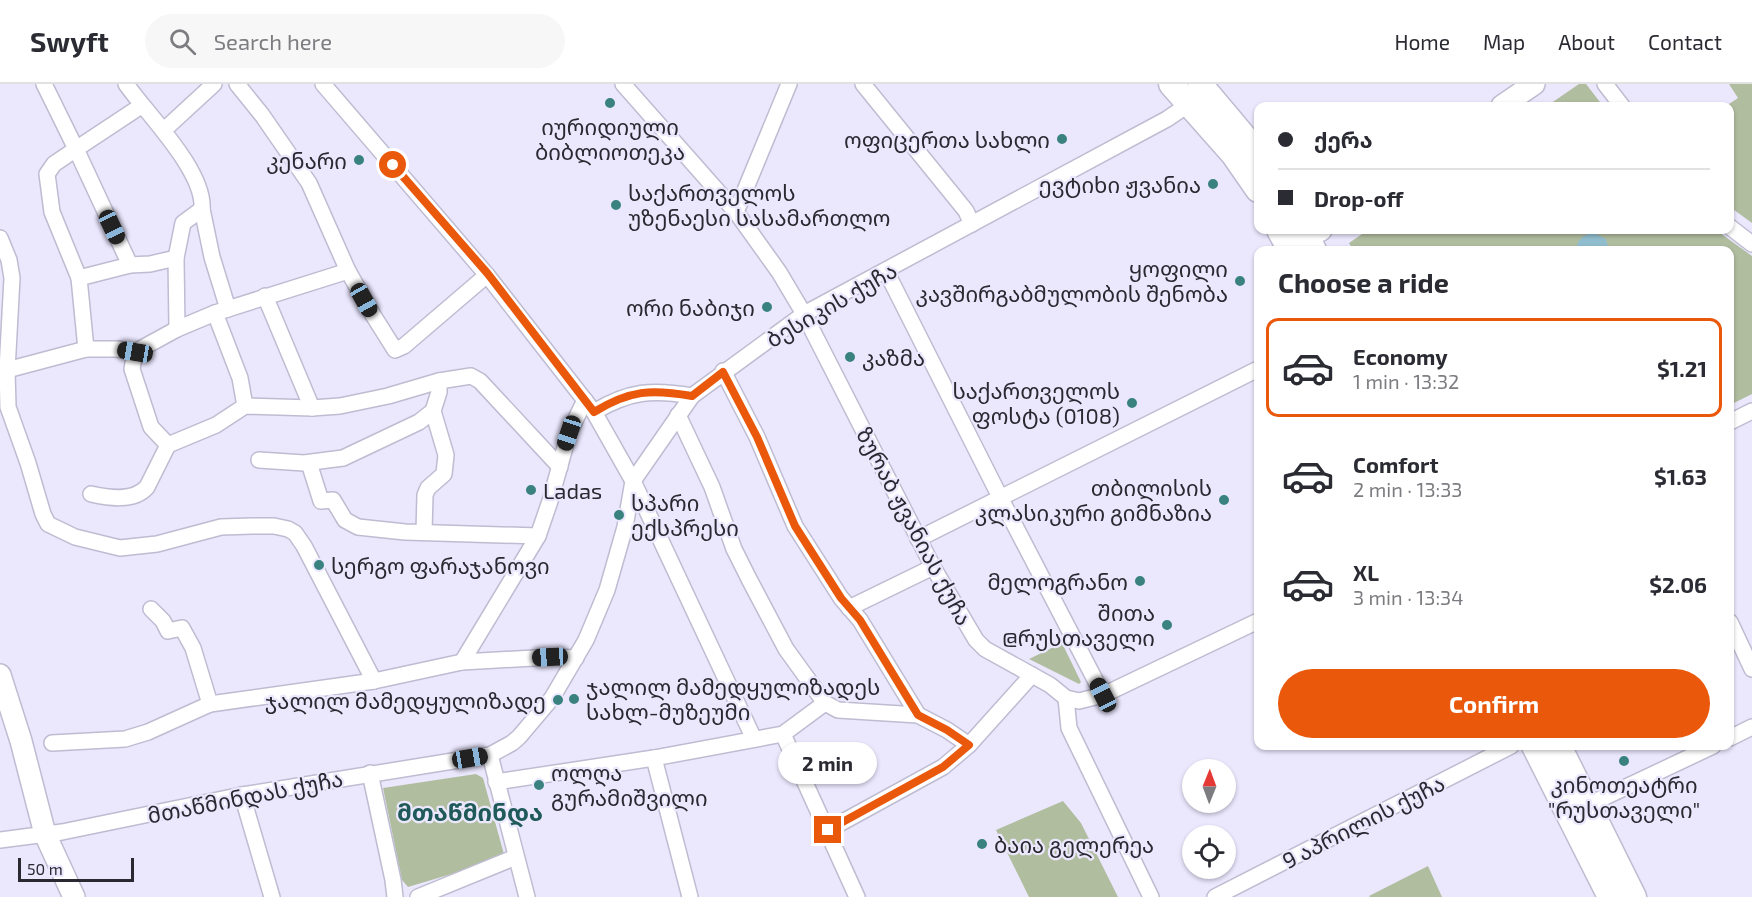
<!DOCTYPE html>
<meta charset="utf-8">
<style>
:root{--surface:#fff;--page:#f7f7f7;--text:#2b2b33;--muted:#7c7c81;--line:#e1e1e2;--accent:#ea580c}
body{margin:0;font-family:"Exo 2","Noto Sans Georgian",sans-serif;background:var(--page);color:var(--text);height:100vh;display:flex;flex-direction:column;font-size:22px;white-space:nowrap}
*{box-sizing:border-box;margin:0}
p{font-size:20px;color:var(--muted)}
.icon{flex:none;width:33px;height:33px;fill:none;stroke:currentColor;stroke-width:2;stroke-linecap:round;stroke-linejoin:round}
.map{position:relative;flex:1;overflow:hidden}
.side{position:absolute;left:1254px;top:162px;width:480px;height:504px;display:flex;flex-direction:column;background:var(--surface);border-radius:12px;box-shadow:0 2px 4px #0004}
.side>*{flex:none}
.banner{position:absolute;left:1254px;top:18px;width:480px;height:132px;border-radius:12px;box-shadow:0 2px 4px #0004;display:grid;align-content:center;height:132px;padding:0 24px;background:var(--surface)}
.needle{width:39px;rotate:1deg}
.tools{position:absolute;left:1182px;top:675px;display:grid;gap:12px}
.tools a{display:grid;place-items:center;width:54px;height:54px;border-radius:50%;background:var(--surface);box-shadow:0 2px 4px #0004;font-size:30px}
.scale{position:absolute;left:18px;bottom:15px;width:116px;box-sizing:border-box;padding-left:6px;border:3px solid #2a2931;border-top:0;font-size:16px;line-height:21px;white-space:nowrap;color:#2a2931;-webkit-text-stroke:4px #ebe8fe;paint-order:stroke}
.end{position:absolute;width:27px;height:27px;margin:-14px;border:8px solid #ea580c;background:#fff;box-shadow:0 0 0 3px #fff}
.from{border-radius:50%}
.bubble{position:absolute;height:42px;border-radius:21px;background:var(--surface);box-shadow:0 2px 4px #0004;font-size:20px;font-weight:700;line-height:42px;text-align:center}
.car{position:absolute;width:18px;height:36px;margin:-18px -9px;border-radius:8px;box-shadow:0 0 4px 2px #0007;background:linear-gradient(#222 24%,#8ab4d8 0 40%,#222 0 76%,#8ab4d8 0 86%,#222 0)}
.banner b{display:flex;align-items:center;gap:21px;height:57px;font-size:22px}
.banner b+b{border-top:2px solid var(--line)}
.banner i{width:15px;height:15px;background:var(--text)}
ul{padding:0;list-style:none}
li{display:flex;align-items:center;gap:18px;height:99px;margin:0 12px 9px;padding:0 12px;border:3px solid transparent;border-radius:12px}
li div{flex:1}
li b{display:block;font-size:22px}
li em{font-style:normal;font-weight:700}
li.active{border-color:var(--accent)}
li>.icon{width:54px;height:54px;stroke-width:1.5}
h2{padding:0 24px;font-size:27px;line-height:72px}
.cta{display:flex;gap:12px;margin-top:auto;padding:12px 24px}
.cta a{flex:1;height:69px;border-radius:36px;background:var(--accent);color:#fff;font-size:24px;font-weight:700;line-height:69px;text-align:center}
header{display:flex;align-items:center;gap:36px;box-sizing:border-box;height:84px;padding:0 30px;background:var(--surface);border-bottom:2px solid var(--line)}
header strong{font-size:28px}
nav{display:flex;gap:33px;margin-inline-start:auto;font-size:21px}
.search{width:420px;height:54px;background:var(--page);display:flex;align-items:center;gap:15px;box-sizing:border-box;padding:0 21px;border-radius:33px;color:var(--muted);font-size:22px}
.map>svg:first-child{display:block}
.green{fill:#b1bd9f}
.water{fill:#91bece}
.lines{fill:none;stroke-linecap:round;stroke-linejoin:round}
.street-casing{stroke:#bebcd1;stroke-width:18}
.secondary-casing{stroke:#bebcd1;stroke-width:24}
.primary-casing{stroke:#bebcd1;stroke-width:27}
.street{stroke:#fff;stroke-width:15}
.secondary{stroke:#fff;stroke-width:21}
.primary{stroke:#fff;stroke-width:24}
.route{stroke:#ea580c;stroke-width:8}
.poi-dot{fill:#398280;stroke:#ebe8fe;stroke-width:2}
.labels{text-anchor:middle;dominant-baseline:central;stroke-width:4.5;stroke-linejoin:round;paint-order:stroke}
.poi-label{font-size:22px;fill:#2a2931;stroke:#ebe8fe;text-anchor:end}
.street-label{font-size:22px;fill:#2a2931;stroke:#ebe8fe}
.neighbourhood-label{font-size:24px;font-weight:bold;fill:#1f5a59;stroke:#ebe8fe}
</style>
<header>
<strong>Swyft</strong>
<div class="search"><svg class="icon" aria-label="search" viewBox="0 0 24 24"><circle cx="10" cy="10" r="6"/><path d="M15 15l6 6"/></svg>Search here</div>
<nav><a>Home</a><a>Map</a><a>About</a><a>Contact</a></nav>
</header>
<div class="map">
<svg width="1752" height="813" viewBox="0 0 1752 813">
<rect width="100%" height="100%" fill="#ebe8fe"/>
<g class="green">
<path d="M 1579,0 L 1586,0 L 1603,22 L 1547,22 Z"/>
<path d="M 1729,0 L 1752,0 L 1752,139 L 1730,123 L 1730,22 L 1726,22 L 1738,14 Z"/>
<path d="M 1368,146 L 1716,146 L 1752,172 L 1752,310 L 1730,321 L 1730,166 L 1353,166 L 1349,159 Z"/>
<path d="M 1062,559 L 1081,598 L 1079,600 L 1029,575 Z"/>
<path d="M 476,690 L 483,694 L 505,774 L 408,803 L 402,796 L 383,704 Z"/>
<path d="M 1063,717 L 1081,739 L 1118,813 L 1029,813 L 996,746 Z"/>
<path d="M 1428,782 L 1442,813 L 1370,813 L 1369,812 Z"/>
</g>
<path class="water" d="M 1594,149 L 1606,155 L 1609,166 L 1576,166 C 1577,156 1583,150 1594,149 Z"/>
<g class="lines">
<g class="street-casing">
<g id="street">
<path d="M 44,0 L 76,65 L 54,80 L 47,90 L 52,128 L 79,194 L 86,265"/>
<path d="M 126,0 C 147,30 205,87 202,125 L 212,173 L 228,225"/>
<path d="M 237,0 L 262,31 L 309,99 L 348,187 L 373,231 L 395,266 L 404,262 L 487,191"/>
<path d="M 323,0 L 487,191 L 594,328 L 633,397 L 754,655"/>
<path d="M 623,0 L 736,128 L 779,188 L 804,230 L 933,483 L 976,556 L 985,565 L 1050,601 L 1066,614 L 1079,617 L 1103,611 L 1258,537"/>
<path d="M 863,0 L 966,127 L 972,140"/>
<path d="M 1605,0 L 1622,22"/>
<path d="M 164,46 L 214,0"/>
<path d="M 736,128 L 789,0"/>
<path d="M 1730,143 L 1752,160"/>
<path d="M 0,154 L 9,176 L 12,194 L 7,286 L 8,323 L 28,379 L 43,430 L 48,440 L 75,453 L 120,464 L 157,460 L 221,443 L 252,442 L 274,442 L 288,445 L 295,449 L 304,462 L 374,597"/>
<path d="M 130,181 L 76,65 L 141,22"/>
<path d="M 886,187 L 1001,415 L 1103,611"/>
<path d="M 79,194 L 130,181 L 150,180 L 176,174"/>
<path d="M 265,212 L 312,324"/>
<path d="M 215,229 L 240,294 L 245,322"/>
<path d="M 177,245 L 176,174 L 183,139 L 202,125"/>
<path d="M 135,268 L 177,245 L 215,229 L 348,187"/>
<path d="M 135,268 L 132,285 L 151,343 L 168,361"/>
<path d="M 7,286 L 86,265 L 117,265 L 135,268"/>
<path d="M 723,287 L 757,353 L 795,442 L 841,514 L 860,536 L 918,631"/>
<path d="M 594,328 C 629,307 652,305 692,312"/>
<path d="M 678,331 L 712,403 L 734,465 L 749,495 L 786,565 L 825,619 L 838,626 L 918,631 L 947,646 L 969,661"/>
<path d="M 1730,338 L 1752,327"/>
<path d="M 259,376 L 304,379 L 343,374 L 419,338 L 433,327"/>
<path d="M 309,379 L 321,417 L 333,416 L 345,436 L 358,443 L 405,448 L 538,452"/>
<path d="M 91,410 C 109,414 134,418 147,403 L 168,361 L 216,341 L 245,322 L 312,324 L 340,322 L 388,312 L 439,297 L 471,292 L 480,297 L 560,383"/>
<path d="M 424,448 L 425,411 L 428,404 L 444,390 L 446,371 L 433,327 L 439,308 L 439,297"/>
<path d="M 918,455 L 1258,285"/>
<path d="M 849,524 L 933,483"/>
<path d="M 151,525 L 163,537 L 168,547 L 182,544 L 193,564 L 210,620"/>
<path d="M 1730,538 L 1752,585"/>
<path d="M 462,578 L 551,573 L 576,574"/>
<path d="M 1066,614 L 1069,644 L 1151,813"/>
<path d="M 783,650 L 857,813"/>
<path d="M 1730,654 L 1752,643"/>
<path d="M 52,659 L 125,655 L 148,648 L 210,620 L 374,597 L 462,578 L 538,452 L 550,417 L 569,349 L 585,316"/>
<path d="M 490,671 L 527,813"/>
<path d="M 654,674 L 690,813"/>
<path d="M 370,689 L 393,796 L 395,813"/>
<path d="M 496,698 L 654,674 L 783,650 L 825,619"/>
<path d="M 242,711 L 272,813"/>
<path d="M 1588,721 L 1713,662"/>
<path d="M 828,746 L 943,683 L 969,661 L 1032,591"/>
<path d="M 0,756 L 62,748 L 242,711 L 490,671 L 512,659 L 519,653 L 552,614 L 586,556 L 607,506 L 625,443 L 633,397 L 692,312 L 804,230 L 1167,35 L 1189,20"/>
<path d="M 418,813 L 516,773"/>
<path d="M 1215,813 L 1511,662"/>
</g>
</g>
<g class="secondary-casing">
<g id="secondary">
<path d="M 1502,22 L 1534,0"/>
<path d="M 1307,153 L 1321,146"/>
<path d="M 0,591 L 21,657 L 45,750 L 74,813"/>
</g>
</g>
<g class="primary-casing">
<g id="primary">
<path d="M 1171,0 L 1233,70 L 1258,106"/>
<path d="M 1200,0 L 1258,69"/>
<path d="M 1279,146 L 1290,166"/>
<path d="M 1303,146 L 1314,166"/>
<path d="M 1534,662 L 1610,813"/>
<path d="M 1559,662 L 1634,813"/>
</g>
</g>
<use href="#street" class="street"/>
<use href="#secondary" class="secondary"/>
<use href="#primary" class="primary"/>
</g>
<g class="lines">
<path class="route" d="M 393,81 L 488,190 L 594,328 C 630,306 651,305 692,312 L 723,288 L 757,353 L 795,442 L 841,514 L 860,536 L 918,631 L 947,646 L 969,661 L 943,683 L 828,746"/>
</g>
<g class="poi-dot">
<circle cx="610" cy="19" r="6"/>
<circle cx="1062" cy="55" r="6"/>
<circle cx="359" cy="76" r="6"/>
<circle cx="1213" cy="100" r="6"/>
<circle cx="616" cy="121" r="6"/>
<circle cx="1240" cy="197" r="6"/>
<circle cx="767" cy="223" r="6"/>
<circle cx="850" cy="273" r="6"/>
<circle cx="1132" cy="319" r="6"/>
<circle cx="531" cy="406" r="6"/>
<circle cx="1224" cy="416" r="6"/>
<circle cx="619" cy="431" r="6"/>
<circle cx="319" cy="481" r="6"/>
<circle cx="1140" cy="497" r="6"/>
<circle cx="1167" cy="541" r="6"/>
<circle cx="574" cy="615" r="6"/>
<circle cx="558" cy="616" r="6"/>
<circle cx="1624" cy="677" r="6"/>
<circle cx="539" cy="701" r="6"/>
<circle cx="982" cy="760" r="6"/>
</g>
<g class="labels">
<g class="poi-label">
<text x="610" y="42" text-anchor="middle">იურიდიული<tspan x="610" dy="25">ბიბლიოთეკა</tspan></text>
<text x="1050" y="55">ოფიცერთა სახლი</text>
<text x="347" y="76">კენარი</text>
<text x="1201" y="100">ევტიხი ჟვანია</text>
<text x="628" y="108" text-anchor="start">საქართველოს<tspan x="628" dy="25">უზენაესი სასამართლო</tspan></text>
<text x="1228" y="184">ყოფილი<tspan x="1228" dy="25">კავშირგაბმულობის შენობა</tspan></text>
<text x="755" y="223">ორი ნაბიჯი</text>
<text x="862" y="273" text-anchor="start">კაზმა</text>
<text x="1120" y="306">საქართველოს<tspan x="1120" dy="25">ფოსტა (0108)</tspan></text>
<text x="1212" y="403">თბილისის<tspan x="1212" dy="25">კლასიკური გიმნაზია</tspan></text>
<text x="543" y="406" text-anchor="start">Ladas</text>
<text x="631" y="418" text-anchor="start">სპარი<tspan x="631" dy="25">ექსპრესი</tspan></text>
<text x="331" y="481" text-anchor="start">სერგო ფარაჯანოვი</text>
<text x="1128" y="497">მელოგრანო</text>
<text x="1155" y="528">შითა<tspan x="1155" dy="25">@რუსთაველი</tspan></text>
<text x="586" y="602" text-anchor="start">ჯალილ მამედყულიზადეს<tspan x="586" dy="25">სახლ-მუზეუმი</tspan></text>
<text x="546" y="616">ჯალილ მამედყულიზადე</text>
<text x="551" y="688" text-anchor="start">ოლღა<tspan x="551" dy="25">გურამიშვილი</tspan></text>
<text x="1624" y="700" text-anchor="middle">კინოთეატრი<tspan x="1624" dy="25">"რუსთაველი"</tspan></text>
<text x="994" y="760" text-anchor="start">ბაია გელერეა</text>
</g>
<g class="street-label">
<text transform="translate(831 220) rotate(-30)">ბესიკის ქუჩა</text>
<text transform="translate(915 442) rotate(62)">ზურაბ ჟვანიას ქუჩა</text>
<text transform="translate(245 712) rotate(-11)">მთაწმინდას ქუჩა</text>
<text transform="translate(1363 737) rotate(-27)">9 აპრილის ქუჩა</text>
</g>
<g class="neighbourhood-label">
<text x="470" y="727">მთაწმინდა</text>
</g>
</g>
</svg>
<div class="tools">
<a><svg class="needle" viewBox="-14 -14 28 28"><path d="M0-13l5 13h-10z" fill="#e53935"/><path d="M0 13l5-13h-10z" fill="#7c7c81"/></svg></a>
<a><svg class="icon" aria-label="locate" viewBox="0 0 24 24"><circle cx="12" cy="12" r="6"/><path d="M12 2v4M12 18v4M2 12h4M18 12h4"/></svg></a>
</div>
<div class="scale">50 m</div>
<i class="end from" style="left:393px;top:81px"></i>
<i class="end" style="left:828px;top:746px"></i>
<div class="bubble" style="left:778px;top:658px;width:99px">2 min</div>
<i class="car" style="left:112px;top:143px;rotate:155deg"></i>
<i class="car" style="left:364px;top:216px;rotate:151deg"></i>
<i class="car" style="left:135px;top:268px;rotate:279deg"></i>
<i class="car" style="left:569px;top:349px;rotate:198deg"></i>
<i class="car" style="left:550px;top:573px;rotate:267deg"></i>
<i class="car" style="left:1103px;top:611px;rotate:333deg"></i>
<i class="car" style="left:470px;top:674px;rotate:81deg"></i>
<div class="banner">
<b><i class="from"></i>ქერა</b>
<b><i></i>Drop-off</b>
</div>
<section class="side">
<h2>Choose a ride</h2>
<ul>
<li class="active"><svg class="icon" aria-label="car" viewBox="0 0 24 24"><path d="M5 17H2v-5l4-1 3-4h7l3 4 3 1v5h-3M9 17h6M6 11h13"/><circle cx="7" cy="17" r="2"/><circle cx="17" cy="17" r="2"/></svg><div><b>Economy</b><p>1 min · 13:32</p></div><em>$1.21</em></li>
<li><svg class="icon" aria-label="car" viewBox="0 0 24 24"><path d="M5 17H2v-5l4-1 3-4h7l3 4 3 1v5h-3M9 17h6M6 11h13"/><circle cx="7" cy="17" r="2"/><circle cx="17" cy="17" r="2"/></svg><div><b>Comfort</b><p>2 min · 13:33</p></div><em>$1.63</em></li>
<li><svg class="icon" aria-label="car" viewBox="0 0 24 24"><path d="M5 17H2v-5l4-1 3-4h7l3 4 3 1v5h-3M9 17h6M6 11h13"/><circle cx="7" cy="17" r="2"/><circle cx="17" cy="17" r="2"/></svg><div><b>XL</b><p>3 min · 13:34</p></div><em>$2.06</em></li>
</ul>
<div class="cta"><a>Confirm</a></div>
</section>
</div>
